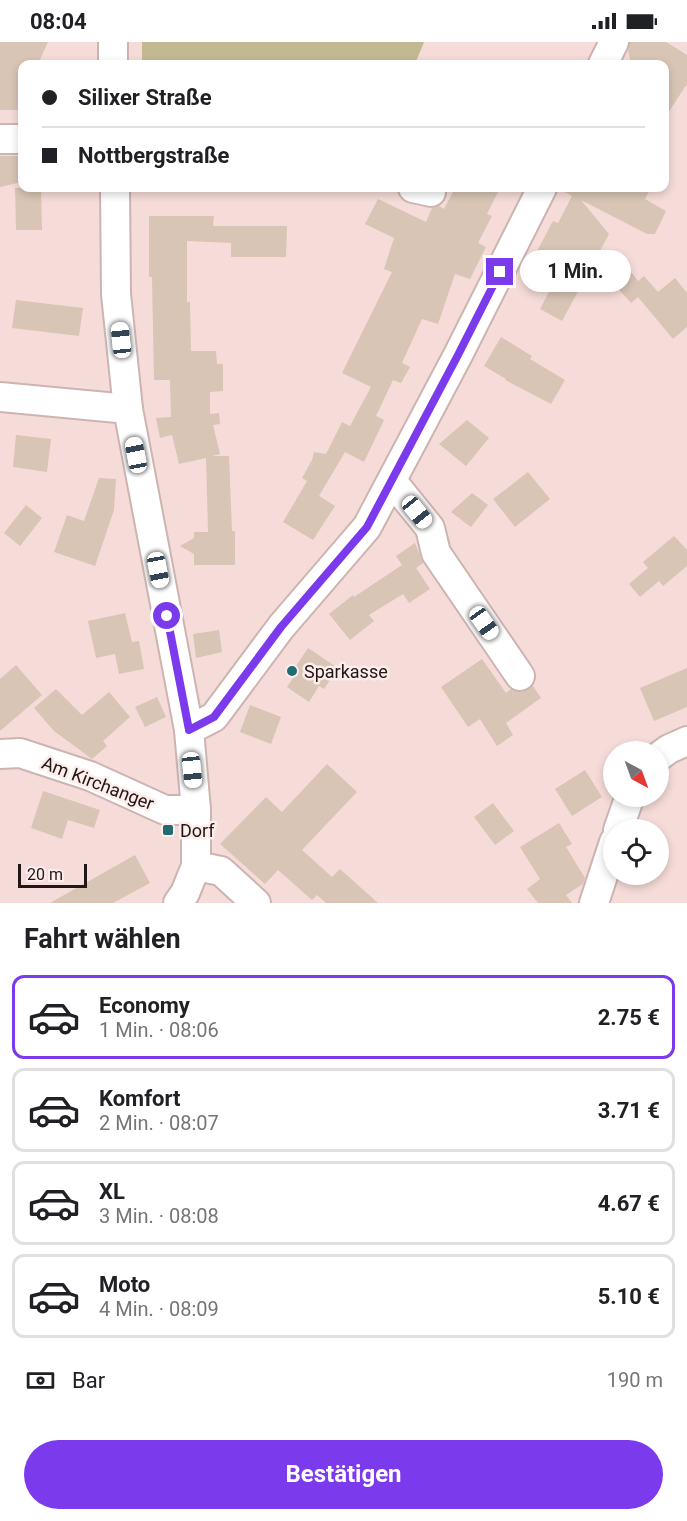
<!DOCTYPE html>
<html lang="de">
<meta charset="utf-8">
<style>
:root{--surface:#fff;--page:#f2f2f2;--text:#202124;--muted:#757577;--line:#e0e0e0;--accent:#7c3aed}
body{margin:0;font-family:Roboto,sans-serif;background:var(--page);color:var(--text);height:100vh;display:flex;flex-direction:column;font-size:22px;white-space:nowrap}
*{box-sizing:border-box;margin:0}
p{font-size:20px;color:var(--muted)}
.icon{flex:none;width:33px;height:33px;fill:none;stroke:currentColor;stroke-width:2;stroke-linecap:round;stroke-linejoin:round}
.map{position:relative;height:861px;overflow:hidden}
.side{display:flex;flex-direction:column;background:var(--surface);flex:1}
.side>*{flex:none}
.hud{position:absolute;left:18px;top:18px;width:651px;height:132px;border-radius:12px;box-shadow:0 3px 9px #0003;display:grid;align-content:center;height:132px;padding:0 24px;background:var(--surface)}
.needle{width:39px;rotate:139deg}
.controls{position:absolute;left:603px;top:699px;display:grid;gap:12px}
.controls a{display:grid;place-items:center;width:66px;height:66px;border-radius:50%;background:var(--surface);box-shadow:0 3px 9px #0003;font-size:30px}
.scale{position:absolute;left:18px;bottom:15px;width:69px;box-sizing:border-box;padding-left:6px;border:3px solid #201716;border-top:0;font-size:16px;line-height:21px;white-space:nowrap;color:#201716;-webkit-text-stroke:4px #fcecea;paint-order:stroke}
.end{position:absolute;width:27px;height:27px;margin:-14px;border:8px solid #7c3aed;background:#fff;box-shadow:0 0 0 3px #fff}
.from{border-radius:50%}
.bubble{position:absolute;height:42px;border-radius:21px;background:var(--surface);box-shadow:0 3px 9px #0003;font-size:20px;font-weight:700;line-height:42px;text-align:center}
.car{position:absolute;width:18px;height:36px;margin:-18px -9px;border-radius:8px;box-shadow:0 0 4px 2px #0007;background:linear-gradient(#fff 24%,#345 0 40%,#fff 0 76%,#345 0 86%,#fff 0)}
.hud b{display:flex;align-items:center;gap:21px;height:57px;font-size:22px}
.hud b+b{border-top:2px solid var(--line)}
.hud i{width:15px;height:15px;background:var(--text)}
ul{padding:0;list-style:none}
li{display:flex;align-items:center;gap:18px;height:84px;margin:0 12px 9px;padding:0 12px;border:3px solid var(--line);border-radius:12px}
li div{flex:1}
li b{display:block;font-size:22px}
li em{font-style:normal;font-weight:700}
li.current{border-color:var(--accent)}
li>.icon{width:54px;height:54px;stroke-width:1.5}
h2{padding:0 24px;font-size:27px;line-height:72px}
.pay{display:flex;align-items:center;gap:15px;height:66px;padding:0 24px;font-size:22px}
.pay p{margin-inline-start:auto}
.cta{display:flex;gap:12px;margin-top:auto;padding:12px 24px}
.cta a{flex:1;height:69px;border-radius:36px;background:var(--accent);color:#fff;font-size:24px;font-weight:700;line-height:69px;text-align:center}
.status{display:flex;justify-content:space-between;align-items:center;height:42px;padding:0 30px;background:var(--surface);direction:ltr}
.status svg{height:16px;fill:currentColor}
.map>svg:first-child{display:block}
.green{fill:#c3b991}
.building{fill:#d8c5b6}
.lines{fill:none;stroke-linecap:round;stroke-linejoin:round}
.minor-casing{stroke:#cdb4b1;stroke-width:32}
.minor{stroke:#fff;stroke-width:28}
.route{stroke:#7c3aed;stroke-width:8}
.poi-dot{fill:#206c70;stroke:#fcecea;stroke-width:2}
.labels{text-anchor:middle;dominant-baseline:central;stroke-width:5;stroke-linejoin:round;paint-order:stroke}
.poi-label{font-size:18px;fill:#201716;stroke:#fcecea;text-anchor:start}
.street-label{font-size:18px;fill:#201716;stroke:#fcecea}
</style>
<div class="status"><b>08:04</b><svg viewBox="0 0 49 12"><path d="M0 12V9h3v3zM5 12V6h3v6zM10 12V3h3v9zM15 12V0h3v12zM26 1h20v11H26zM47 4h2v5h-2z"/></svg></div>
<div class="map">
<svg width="687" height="861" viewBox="0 0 687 861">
<rect width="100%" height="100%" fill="#f6dcd8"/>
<path class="green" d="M 142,0 L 424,0 L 415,22 L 142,22 Z"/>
<g class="building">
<path d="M 0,0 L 48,0 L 38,22 L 22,22 L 22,68 L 0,68 Z"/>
<path d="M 630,0 L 666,0 L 687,13 L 687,42 L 664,77 L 664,22 L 631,22 L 628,9 Z"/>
<path d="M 22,114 L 22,140 L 0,145 L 0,114 Z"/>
<path d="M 15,146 L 41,146 L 42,188 L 16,188 Z"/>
<path d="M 455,146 L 500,146 L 487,172 L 492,174 L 478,201 L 486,205 L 470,237 L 455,232 L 438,282 L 422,277 L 402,321 L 410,325 L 401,341 L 393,338 L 376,374 L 384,378 L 364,420 L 345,410 L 319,454 L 335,464 L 313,498 L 283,480 L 307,439 L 302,436 L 312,418 L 314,410 L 326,412 L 342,380 L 350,384 L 371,345 L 342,331 L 392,230 L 384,227 L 394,196 L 365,182 L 378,157 L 426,180 L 432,166 L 439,164 L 444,167 Z"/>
<path d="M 558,146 L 651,146 L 645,157 L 666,169 L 655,192 L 647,192 L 581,158 L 609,192 L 562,279 L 540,267 L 551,246 L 536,237 L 538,232 L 528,226 L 553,179 L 558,181 L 572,154 Z"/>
<path d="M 149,174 L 214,174 L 213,184 L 287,184 L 286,215 L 231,215 L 231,201 L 187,199 L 187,260 L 190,260 L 191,309 L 216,309 L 217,322 L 223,322 L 223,349 L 210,350 L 210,372 L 219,371 L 220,382 L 213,383 L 220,412 L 212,414 L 229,414 L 232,489 L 235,489 L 235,523 L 194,523 L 194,512 L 180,504 L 194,496 L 194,490 L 208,490 L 206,416 L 179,422 L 172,393 L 160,396 L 156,376 L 171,375 L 170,338 L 154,338 L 152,235 L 149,235 Z"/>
<path d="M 631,230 L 638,239 L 644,234 L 658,250 L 675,236 L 687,251 L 687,285 L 673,297 L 638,255 L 631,261 L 615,243 Z"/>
<path d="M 16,258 L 83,266 L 79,294 L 12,286 Z"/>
<path d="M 501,295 L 532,314 L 530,317 L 565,338 L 551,362 L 505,338 L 506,337 L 484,324 Z"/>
<path d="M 467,378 L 489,396 L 466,424 L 439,402 Z"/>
<path d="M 16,393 L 51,397 L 47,430 L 13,425 Z"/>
<path d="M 528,430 L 550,457 L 515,485 L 493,457 Z"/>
<path d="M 99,436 L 116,437 L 114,468 L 95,524 L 54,510 L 67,473 L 84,479 Z"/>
<path d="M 472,451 L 488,463 L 471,485 L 451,470 Z"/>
<path d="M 26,463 L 42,476 L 20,504 L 4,491 Z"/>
<path d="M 674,494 L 687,508 L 687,524 L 663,544 L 659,539 L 640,555 L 629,542 L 648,526 L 643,520 Z"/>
<path d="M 415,501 L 423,521 L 416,526 L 430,547 L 409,561 L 403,552 L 369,573 L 374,579 L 350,598 L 329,572 L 353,553 L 354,555 L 402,523 L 396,514 Z"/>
<path d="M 125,571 L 132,600 L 139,599 L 144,627 L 119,632 L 115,612 L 96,616 L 88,579 Z"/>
<path d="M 219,588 L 222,610 L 196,616 L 193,592 Z"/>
<path d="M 308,606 L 338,626 L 324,647 L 319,644 L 309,660 L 287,645 L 298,629 L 294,627 Z"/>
<path d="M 482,617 L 506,651 L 511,647 L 522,650 L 533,644 L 541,656 L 506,681 L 513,693 L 497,704 L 480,677 L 468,685 L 441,645 Z"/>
<path d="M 16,623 L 42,653 L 0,689 L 0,637 Z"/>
<path d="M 687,626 L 687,665 L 654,679 L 640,646 Z"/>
<path d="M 56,647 L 82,673 L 109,650 L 130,675 L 103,699 L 107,704 L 92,717 L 54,689 L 34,666 Z"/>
<path d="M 157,655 L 166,675 L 145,685 L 135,665 Z"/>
<path d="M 250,663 L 281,675 L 271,702 L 240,690 Z"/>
<path d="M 327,722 L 357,750 L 302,808 L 332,835 L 340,827 L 378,861 L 326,861 L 317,853 L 312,858 L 278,828 L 265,842 L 220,802 L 266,755 L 282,770 Z"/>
<path d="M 585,728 L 602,755 L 572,774 L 555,747 Z"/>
<path d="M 43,749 L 100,768 L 94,786 L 68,778 L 62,797 L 31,786 Z"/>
<path d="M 493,761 L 514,789 L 495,803 L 474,775 Z"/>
<path d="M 559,781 L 572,802 L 566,805 L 585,836 L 583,842 L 566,853 L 572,861 L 538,861 L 527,847 L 540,837 L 520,805 Z"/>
<path d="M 135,813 L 150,841 L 113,861 L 50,861 Z"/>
</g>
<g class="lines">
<g class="minor-casing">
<g id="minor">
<path d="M 113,22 L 113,0"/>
<path d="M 603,22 L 614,0"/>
<path d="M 0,97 L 22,97"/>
<path d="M 115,146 L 116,252 L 128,367 L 189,688 L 196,768 L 196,824 L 185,851 L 178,861"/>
<path d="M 413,146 L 431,150"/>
<path d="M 0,355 L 128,367"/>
<path d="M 392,439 L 430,486 L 436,511 L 520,634"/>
<path d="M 189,688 L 214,675 L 281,585 L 367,485 L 458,313 L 542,146"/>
<path d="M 0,712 L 20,711 L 90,734 L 165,768 L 196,768"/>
<path d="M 658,715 L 669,707 L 687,699"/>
<path d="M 618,788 L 630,754"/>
<path d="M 196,824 L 221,829 L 256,861"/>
<path d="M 594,861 L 614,800"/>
</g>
</g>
<use href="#minor" class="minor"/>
</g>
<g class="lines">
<path class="route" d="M 167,574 L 189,688 L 214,675 L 281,585 L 367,485 L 458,313 L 500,230"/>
</g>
<g class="poi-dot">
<circle cx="292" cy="629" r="6"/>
<rect x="162" y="782" width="12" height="12" rx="3"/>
</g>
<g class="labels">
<g class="poi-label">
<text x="304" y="629">Sparkasse</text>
<text x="180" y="788">Dorf</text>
</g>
<g class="street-label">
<text transform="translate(98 741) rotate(21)">Am Kirchanger</text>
</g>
</g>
</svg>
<div class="controls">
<a><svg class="needle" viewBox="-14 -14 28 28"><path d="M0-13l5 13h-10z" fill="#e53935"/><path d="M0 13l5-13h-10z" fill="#757577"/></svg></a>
<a><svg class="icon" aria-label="locate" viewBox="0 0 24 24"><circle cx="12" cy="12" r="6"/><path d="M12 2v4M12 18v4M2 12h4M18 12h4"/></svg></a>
</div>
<div class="scale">20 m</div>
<i class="end from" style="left:167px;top:574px"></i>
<i class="end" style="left:500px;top:230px"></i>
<div class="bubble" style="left:520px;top:208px;width:111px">1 Min.</div>
<i class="car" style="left:121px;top:298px;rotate:354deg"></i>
<i class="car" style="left:136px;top:413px;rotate:349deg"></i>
<i class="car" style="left:417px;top:470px;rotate:141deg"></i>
<i class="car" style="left:158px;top:528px;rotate:169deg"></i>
<i class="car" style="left:484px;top:581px;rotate:145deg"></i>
<i class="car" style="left:192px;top:728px;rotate:174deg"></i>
<div class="hud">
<b><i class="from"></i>Silixer Straße</b>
<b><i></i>Nottbergstraße</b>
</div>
</div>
<section class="side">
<h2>Fahrt wählen</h2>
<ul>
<li class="current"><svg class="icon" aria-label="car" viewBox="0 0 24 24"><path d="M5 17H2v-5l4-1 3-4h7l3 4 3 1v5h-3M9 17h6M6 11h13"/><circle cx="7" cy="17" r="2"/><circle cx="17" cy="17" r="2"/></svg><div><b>Economy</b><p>1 Min. · 08:06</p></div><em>2.75 €</em></li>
<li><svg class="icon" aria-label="car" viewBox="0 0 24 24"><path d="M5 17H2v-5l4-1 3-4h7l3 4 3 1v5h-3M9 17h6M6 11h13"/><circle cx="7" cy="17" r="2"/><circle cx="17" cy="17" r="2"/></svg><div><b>Komfort</b><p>2 Min. · 08:07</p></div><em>3.71 €</em></li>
<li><svg class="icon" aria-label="car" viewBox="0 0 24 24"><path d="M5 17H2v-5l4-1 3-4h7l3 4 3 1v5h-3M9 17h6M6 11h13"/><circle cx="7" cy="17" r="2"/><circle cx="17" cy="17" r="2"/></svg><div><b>XL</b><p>3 Min. · 08:08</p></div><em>4.67 €</em></li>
<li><svg class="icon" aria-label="car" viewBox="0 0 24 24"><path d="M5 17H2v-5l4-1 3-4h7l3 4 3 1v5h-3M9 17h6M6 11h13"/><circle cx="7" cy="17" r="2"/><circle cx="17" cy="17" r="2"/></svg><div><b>Moto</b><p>4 Min. · 08:09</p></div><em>5.10 €</em></li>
</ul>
<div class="pay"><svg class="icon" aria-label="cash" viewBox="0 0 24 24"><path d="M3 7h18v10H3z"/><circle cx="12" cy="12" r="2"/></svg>Bar<p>190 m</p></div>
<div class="cta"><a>Bestätigen</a></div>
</section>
